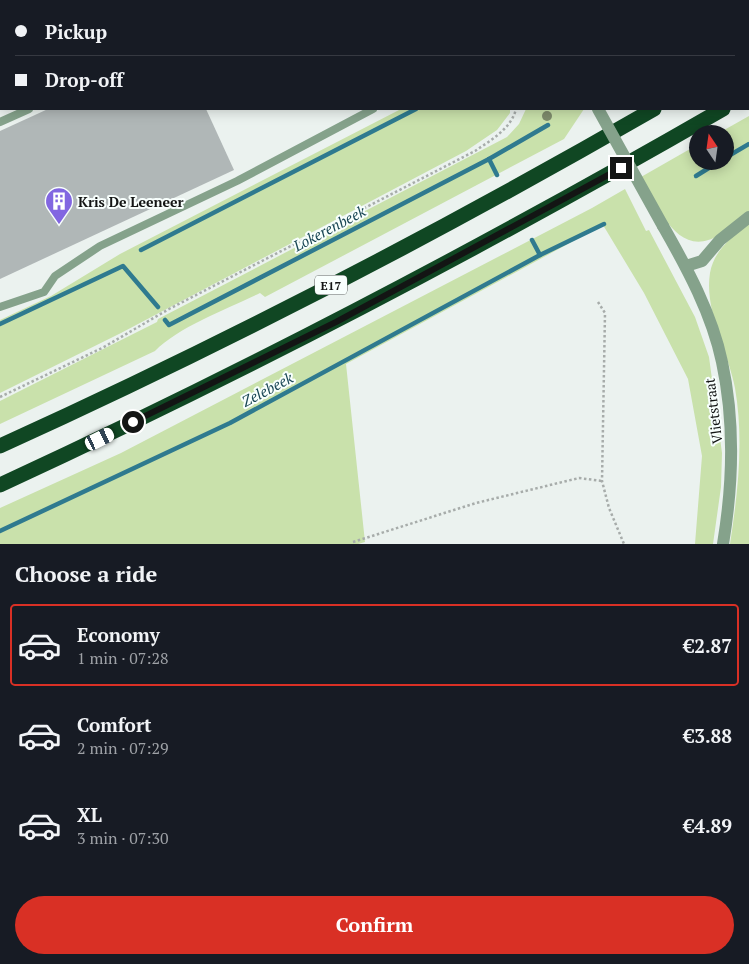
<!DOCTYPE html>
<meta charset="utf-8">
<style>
:root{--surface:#171b24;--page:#242831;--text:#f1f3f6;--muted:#9ea1a6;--line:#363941;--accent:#d93025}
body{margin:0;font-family:"PT Serif",serif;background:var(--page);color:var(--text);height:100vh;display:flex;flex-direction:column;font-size:19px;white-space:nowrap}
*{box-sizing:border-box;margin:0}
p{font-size:16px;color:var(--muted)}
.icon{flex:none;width:28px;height:28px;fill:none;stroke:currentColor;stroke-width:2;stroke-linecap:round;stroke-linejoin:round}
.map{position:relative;height:544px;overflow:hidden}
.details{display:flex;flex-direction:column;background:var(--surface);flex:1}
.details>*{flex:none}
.hud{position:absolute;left:0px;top:0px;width:750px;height:110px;box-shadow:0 2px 12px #0003;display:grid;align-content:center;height:110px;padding:0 15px;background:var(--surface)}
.needle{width:32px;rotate:347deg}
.fabs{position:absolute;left:689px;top:125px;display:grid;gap:10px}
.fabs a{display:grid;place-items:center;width:45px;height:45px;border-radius:50%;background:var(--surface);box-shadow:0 2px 12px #0003;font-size:25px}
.end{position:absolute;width:22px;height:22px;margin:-11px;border:6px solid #131514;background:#fff;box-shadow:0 0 0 2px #fff}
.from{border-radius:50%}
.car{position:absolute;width:15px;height:30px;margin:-15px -8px;border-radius:6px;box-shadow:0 0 4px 1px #0007;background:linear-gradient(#fff 24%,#345 0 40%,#fff 0 76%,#345 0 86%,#fff 0)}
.hud b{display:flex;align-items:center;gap:18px;height:48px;font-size:19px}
.hud b+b{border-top:1px solid var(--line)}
.hud i{width:12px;height:12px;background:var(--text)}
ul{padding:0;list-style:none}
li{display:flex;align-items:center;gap:15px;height:82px;margin:0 10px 8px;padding:0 5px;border:2px solid transparent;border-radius:5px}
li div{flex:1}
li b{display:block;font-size:19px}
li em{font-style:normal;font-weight:700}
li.selected{border-color:var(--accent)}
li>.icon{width:45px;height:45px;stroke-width:1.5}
h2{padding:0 15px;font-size:22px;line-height:60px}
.action{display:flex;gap:10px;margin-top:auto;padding:10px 15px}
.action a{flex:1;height:58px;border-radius:30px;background:var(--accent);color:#fff;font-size:20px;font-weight:700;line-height:58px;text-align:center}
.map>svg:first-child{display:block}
.green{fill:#c9e1ab}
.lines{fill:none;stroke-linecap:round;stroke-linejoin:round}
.stream{stroke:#2f7a8f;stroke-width:4.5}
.building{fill:#b0b7b7}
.path{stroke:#a7acaa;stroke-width:2.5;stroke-dasharray:2.5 2.5;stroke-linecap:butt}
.service{stroke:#85a28b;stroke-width:8}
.minor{stroke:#85a28b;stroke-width:12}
.tertiary{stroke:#85a28b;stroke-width:12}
.motorway{stroke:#104723;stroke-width:15}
.tertiary-bridge{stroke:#85a28b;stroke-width:12}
.tree{fill:#7e8b6c}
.route{stroke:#131514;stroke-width:6}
.labels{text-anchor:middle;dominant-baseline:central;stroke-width:4;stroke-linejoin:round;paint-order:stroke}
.shield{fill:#f8fffd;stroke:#585b5a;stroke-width:1}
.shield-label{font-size:12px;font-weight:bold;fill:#131514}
.poi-label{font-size:14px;font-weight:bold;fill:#131514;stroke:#f8fffd;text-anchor:start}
.street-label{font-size:14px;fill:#131514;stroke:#f8fffd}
.water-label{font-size:15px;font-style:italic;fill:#1a4755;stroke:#f8fffd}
</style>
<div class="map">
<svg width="749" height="544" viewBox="0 0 749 544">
<rect width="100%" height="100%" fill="#ebf2ef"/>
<g class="green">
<path d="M 547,0 L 749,0 L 749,30 L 749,1 Z"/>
<path d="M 401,109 L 510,109 L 510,113 L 497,130 L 466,151 L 121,333 L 0,393 L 0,320 L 51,296 L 120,254 Z"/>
<path d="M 526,109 L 584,109 L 564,139 L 265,297 L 260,293 C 229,308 178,327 155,351 L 0,424 L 0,401 L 157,322 L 158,319 L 507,137 L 519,124 Z"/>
<path d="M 749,116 L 749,211 C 739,219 729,228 719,235 C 677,261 657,204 641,177 L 697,145 L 698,161 L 725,161 L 725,134 L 717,134 Z"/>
<path d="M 625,189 L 646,231 L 649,230 L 695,317 L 709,357 L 722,453 L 721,487 L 713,544 L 695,544 L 702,456 L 688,379 L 644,293 L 603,225 L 346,364 L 365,542 L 358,544 L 0,544 L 0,508 L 121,453 L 592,208 Z"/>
<path d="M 749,223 L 749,544 L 730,544 C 738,492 744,440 735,388 C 728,351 704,311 710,273 C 714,250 732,237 749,223 Z"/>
</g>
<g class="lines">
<g class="stream">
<path d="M 725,158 L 749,144"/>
<path d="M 489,159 L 548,125"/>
<path d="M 696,176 L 720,161"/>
<path d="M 532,240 L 540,255"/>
<path d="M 141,250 L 416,109"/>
<path d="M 165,320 L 169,325 L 489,159 L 497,175"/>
<path d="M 0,324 L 123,266 L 158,307"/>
<path d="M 0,531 L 230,423 L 540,255 L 604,224"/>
</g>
</g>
<path class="building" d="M 48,109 L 206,109 L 234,170 L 0,279 L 0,131 Z"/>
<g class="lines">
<g class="path">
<path d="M 464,0 L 465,1"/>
<path d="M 598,302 L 605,313 L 602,481 L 609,508 L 624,544"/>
<path d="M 0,397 L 104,347 L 169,309 L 475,151 C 491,140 511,129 516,109"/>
<path d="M 353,542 L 476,503 L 579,478 L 602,481"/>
</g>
<g class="service">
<path d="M 175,0 L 176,1"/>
<path d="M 369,0 L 369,1"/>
<path d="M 267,1 L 269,0"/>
<path d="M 0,122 L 29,109"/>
<path d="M 0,307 L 44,292 L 55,276 L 100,246 L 237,181 L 373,109"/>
</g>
<g class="minor">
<path d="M 191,1 L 193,0"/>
<path d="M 0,96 L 1,95"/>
<path d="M 686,266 L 702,261 L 720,240 L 749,217"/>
</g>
<g class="tertiary">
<path d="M 534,0 L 535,1"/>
<path d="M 663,226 C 687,268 712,314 722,362 C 735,422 733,484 723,544"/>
</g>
<g class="motorway">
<path d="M 0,446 C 223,345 442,231 654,109"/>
<path d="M 0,485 C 247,371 487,245 723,109"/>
</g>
<path class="tertiary-bridge" d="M 598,109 L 663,226"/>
</g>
<circle class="tree" cx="547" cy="116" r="5"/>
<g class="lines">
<path class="route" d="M 133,422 L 336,322 L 621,168"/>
</g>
<defs>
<g id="building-pin" transform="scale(1.4375)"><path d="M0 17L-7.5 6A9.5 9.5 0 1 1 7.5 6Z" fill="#8266e1" stroke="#f8fffd"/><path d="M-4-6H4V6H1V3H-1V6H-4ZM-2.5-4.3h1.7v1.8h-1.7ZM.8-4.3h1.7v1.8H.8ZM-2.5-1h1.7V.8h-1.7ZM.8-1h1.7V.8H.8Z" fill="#fff"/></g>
</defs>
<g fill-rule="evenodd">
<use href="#building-pin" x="59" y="201"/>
</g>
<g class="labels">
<rect class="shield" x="315" y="275.5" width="32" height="19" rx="4"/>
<g class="shield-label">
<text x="331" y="285">E17</text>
</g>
<g class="poi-label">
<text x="78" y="201">Kris De Leeneer</text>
</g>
<g class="street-label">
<text transform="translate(713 411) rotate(-97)">Vlietstraat</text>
</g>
<g class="water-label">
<text transform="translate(329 228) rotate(-28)">Lokerenbeek</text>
<text transform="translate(267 389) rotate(-28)">Zelebeek</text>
</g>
</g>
</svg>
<div class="fabs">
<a><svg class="needle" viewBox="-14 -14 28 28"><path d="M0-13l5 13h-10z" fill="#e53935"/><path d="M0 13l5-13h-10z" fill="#9ea1a6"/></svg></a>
</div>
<i class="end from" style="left:133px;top:422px"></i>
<i class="end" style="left:621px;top:168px"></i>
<i class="car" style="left:100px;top:439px;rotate:64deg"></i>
<div class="hud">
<b><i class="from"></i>Pickup</b>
<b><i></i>Drop-off</b>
</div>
</div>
<section class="details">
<h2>Choose a ride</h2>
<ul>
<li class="selected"><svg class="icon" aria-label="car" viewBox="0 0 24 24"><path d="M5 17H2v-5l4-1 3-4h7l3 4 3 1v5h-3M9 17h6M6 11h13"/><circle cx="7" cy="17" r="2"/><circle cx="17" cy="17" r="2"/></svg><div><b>Economy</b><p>1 min · 07:28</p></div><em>€2.87</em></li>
<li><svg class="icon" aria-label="car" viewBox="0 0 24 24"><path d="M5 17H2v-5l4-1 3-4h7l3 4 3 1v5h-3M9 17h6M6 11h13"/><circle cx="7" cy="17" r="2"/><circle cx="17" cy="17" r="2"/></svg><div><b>Comfort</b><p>2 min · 07:29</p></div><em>€3.88</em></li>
<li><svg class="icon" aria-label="car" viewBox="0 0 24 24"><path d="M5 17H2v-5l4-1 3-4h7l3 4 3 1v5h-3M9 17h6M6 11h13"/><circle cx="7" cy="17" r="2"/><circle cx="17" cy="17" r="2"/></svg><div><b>XL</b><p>3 min · 07:30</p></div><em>€4.89</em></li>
</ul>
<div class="action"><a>Confirm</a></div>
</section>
